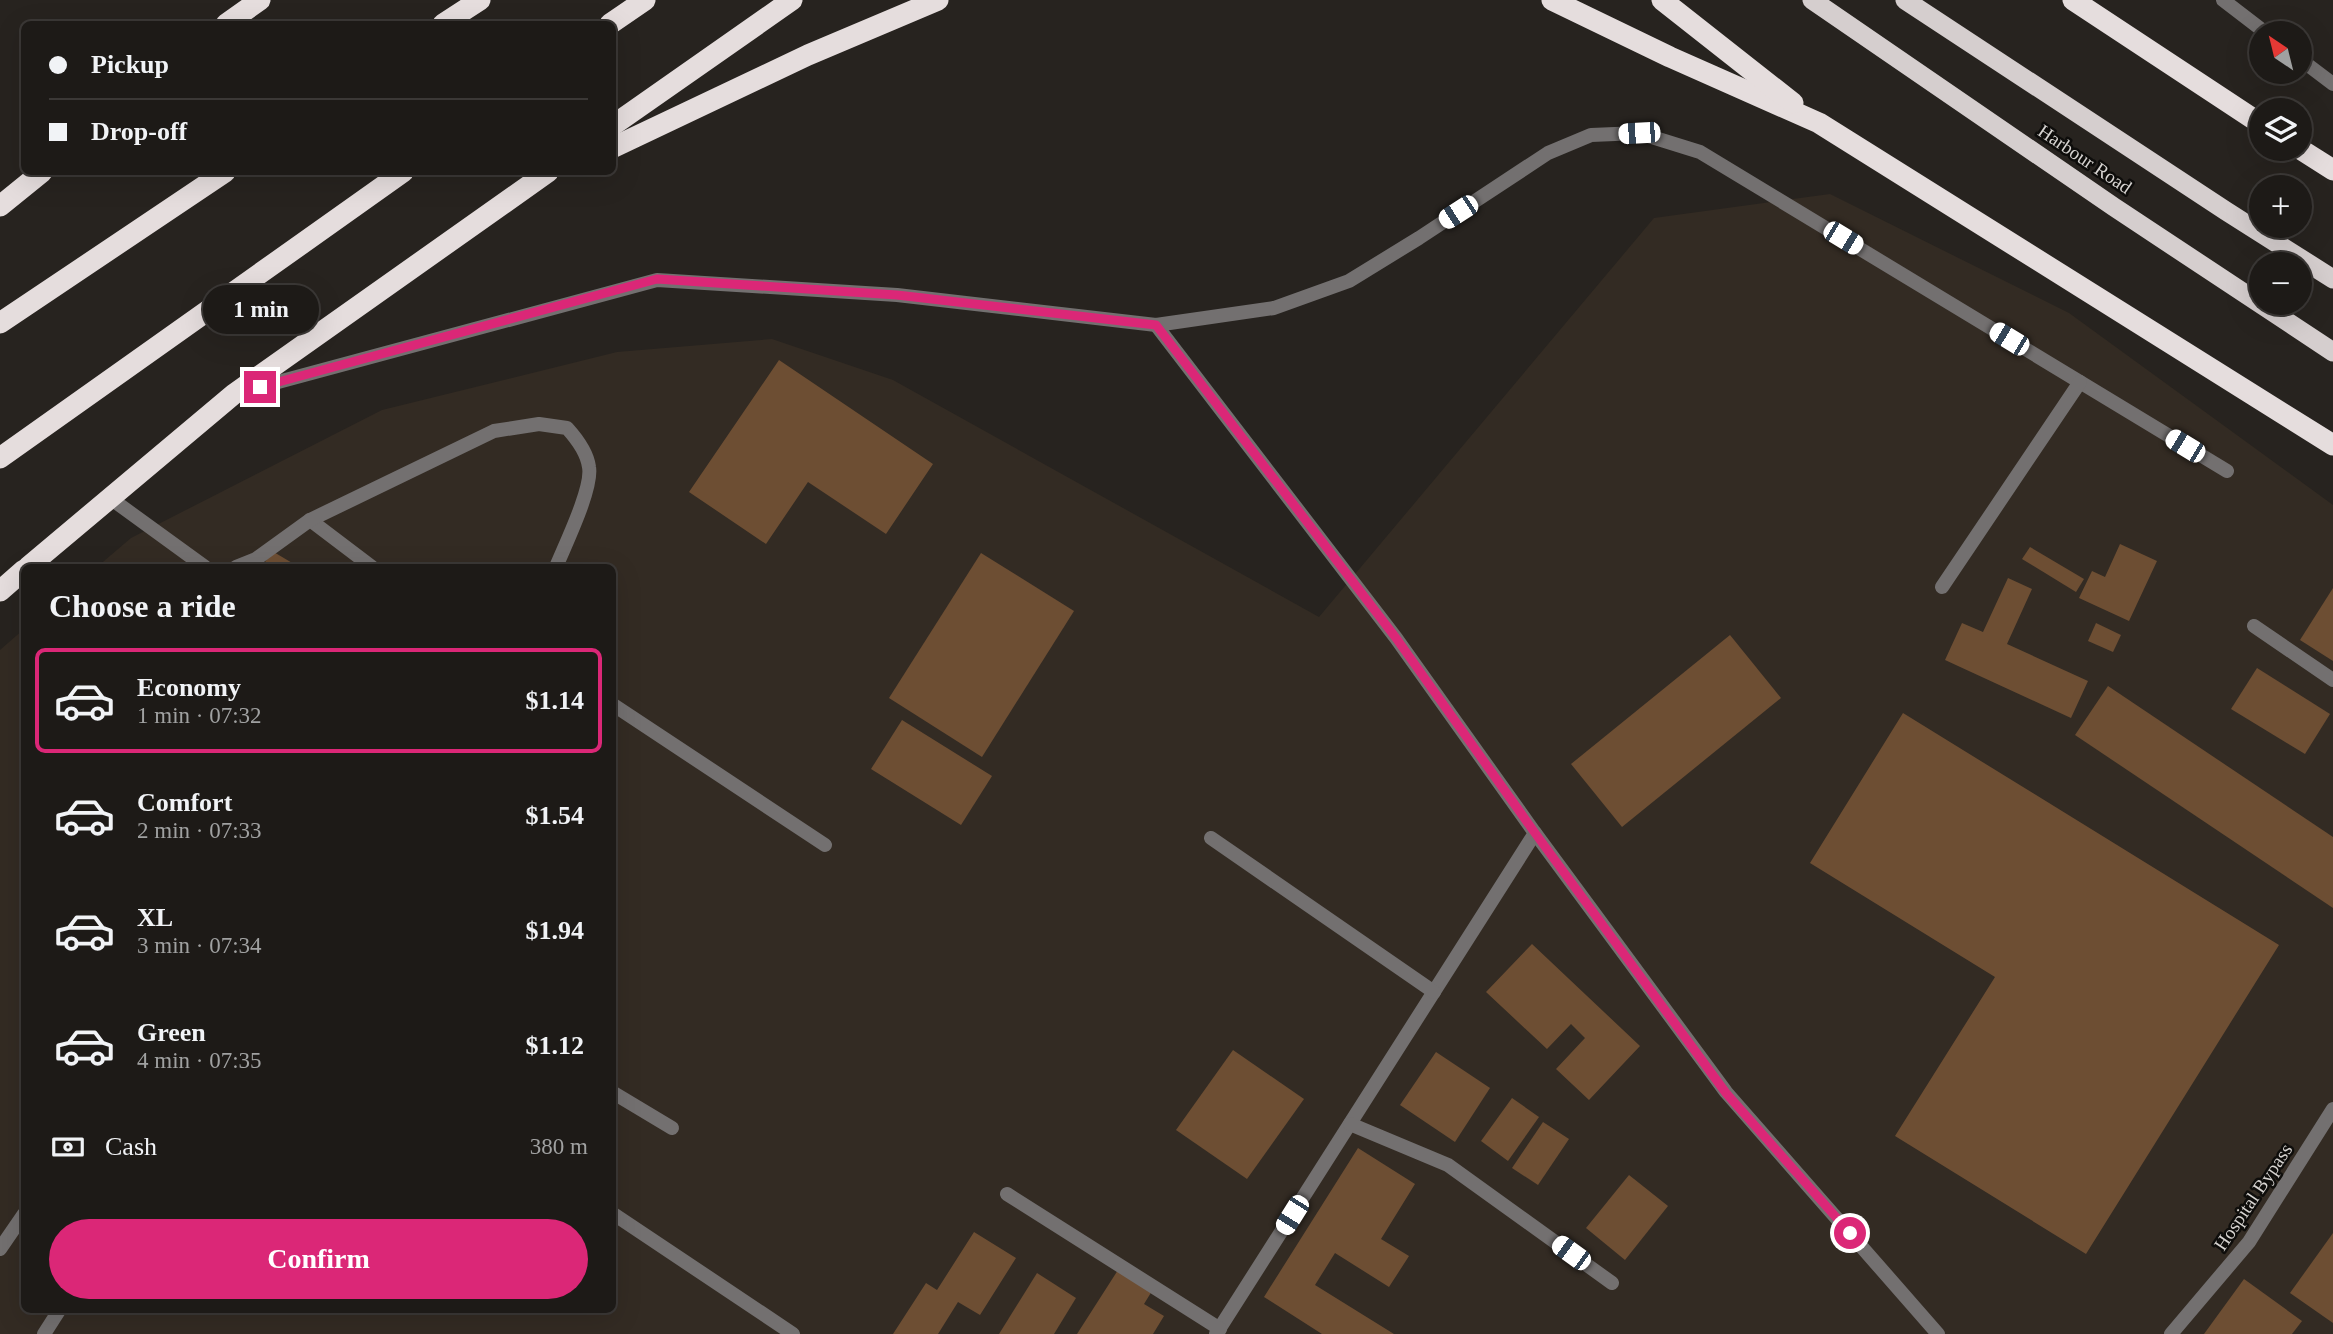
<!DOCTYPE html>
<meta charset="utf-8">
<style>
:root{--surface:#1d1a17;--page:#2a2724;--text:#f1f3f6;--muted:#a0a1a1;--line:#3b3836;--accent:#db2777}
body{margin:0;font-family:"Times New Roman",serif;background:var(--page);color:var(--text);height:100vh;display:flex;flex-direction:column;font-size:26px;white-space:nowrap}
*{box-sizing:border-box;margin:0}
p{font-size:23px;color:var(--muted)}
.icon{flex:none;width:38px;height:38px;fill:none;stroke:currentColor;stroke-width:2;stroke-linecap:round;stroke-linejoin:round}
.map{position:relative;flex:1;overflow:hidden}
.sheet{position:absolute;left:21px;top:564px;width:595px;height:749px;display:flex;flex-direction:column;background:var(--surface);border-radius:10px;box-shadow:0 7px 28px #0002,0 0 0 2px var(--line)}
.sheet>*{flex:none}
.top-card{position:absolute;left:21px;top:21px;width:595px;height:154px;border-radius:10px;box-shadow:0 7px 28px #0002,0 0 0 2px var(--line);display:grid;align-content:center;height:154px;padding:0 28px;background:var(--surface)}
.needle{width:46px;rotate:325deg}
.controls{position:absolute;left:2249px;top:21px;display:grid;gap:14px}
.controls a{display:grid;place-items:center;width:63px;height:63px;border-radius:50%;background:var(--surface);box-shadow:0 7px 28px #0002,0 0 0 2px var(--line);font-size:35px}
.end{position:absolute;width:32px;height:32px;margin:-16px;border:9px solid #db2777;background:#fff;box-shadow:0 0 0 4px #fff}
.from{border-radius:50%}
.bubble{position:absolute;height:49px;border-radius:24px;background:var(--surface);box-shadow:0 7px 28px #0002,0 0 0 2px var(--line);font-size:23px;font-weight:600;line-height:49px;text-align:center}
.car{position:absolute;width:21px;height:42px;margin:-21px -10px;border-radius:9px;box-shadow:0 0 5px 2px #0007;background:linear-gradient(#fff 24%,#345 0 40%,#fff 0 76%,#345 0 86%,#fff 0)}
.top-card b{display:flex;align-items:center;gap:24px;height:66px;font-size:26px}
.top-card b+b{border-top:2px solid var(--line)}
.top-card i{width:18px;height:18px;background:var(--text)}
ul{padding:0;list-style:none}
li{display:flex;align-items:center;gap:21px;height:105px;margin:0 14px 10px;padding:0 14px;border:4px solid transparent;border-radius:10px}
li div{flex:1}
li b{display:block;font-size:26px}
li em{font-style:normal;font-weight:600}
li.current{border-color:var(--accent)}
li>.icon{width:63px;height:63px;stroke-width:1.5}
h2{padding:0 28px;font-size:32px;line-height:84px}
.pay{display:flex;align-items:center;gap:18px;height:77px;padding:0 28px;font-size:26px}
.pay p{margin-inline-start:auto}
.primary-button{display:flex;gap:14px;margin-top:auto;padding:14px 28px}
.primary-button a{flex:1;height:80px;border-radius:42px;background:var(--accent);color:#fff;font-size:28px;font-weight:600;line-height:80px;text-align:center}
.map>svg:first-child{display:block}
.built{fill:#332b23}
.building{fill:#6d4e33}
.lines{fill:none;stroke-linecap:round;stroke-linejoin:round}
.service{stroke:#737070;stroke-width:14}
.minor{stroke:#737070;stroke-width:14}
.tertiary{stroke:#737070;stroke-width:14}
.trunk{stroke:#d5cece;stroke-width:19}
.motorway{stroke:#e5dddd;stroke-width:21}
.route{stroke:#db2777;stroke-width:9}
.labels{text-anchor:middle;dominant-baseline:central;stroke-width:5;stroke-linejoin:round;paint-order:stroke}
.street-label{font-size:19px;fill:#d6d3d0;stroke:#0e0d0b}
</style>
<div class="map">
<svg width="2333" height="1334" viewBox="0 0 2333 1334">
<rect width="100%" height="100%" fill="#27231f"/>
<path class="built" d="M 1830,194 L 2069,313 L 2333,505 L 2333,1334 L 0,1334 L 0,650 L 24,629 L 24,1309 L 612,1309 L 612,567 L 97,567 L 131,538 L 382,410 L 617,352 L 772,339 L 893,380 L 1319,617 L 1654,218 Z"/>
<g class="building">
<path d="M 779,360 L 933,464 L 886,534 L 808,482 L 766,544 L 689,492 Z"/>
<path d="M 2120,544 L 2157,561 L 2129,621 L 2079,598 L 2092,571 L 2105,577 Z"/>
<path d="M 2030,547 L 2084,579 L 2076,592 L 2022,559 Z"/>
<path d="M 272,551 L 299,567 L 262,567 Z"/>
<path d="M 981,553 L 1074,611 L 982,757 L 889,698 Z"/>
<path d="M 2008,578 L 2032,589 L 2007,644 L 2088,681 L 2071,718 L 1945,660 L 1962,623 L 1983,632 Z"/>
<path d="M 2333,588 L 2333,661 L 2300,640 Z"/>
<path d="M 2096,623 L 2121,635 L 2113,652 L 2088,641 Z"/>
<path d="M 1730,635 L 1781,698 L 1622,827 L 1571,764 Z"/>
<path d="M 2257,668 L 2330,714 L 2305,754 L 2231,709 Z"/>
<path d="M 2108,686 L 2333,837 L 2333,908 L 2075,735 Z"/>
<path d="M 1903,713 L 2279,945 L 2086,1254 L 1895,1136 L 1995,977 L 1810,863 Z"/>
<path d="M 902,720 L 992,776 L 961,825 L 871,769 Z"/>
<path d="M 1532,944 L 1640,1046 L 1589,1100 L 1556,1069 L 1585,1038 L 1571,1024 L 1547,1049 L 1486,992 Z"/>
<path d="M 1233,1050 L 1304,1099 L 1247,1179 L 1176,1130 Z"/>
<path d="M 1436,1052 L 1490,1088 L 1455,1142 L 1400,1105 Z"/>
<path d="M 1512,1098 L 1539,1117 L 1508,1161 L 1481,1141 Z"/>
<path d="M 1543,1122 L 1569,1139 L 1538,1185 L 1512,1168 Z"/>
<path d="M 1358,1148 L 1415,1184 L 1381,1239 L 1409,1256 L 1389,1287 L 1335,1253 L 1315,1285 L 1394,1334 L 1322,1334 L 1264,1297 Z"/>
<path d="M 1629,1175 L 1668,1206 L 1625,1260 L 1586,1228 Z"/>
<path d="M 974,1232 L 1016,1258 L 980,1315 L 958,1302 L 938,1334 L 893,1334 L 926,1283 L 937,1290 Z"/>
<path d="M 2333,1233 L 2333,1323 L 2290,1293 Z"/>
<path d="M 1118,1270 L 1152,1291 L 1144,1304 L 1164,1316 L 1153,1334 L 1077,1334 Z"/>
<path d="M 1037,1273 L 1076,1298 L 1054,1334 L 999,1334 Z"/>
<path d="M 2244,1279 L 2302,1321 L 2292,1334 L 2204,1334 Z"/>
</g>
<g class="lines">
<g class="service">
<path d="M 1156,325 L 1396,638 L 1535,833 L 1216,1334"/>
<path d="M 245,391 L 657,280 L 897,295 L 1156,325 L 1274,308 L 1349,281 L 1419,238 L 1548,153 L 1591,135 L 1639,133 L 1700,152 L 2227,471"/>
<path d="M 110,498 L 205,567"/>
<path d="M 310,520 L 372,567"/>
<path d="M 236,567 L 256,559 L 310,520 L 494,431 L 539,424 L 567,428 C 577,439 587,452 589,467 C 593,488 565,545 556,567"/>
<path d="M 1942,587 L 2080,382"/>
<path d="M 2254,626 L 2333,680"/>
<path d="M 612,704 L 825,845"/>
<path d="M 1211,838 L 1434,992"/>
<path d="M 612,1092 L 672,1128"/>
<path d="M 1350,1124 L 1448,1165 L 1612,1283"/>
<path d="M 1007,1194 L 1220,1329"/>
<path d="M 612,1213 L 793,1334"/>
<path d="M 0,1249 L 24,1214"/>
<path d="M 44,1334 L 60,1309"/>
</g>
<g class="minor">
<path d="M 1535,833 L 1726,1092 L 1938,1334"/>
<path d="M 2171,1334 L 2249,1242 L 2333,1109"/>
</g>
<g class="tertiary">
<path d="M 2223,0 L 2266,33"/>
<path d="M 2300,59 L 2333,84"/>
</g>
<g class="trunk">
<path d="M 1812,0 L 2114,207 L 2333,352"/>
<path d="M 1905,0 L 2226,211 L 2333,279"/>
</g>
<g class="motorway">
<path d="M 1552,0 L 1670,57 L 1819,123 L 2333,445"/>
<path d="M 1662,0 L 1793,103"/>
<path d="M 2073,0 L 2261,124"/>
<path d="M 226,24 L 260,0"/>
<path d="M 443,24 L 480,0"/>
<path d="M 610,24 L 645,0"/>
<path d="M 612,126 L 792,0"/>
<path d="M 612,148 L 808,55 L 938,0"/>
<path d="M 2300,149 L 2333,170"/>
<path d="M 0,206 L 42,172"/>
<path d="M 0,323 L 225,172"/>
<path d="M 0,458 L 403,172"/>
<path d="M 28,567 L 234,394 L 548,172"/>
<path d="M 0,591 L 24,570"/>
</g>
</g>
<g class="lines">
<path class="route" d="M 260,387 L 657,279 L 897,295 L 1156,325 L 1396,638 L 1535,833 L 1726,1093 L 1850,1233"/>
</g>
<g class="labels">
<g class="street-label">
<text transform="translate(2085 159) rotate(34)">Harbour Road</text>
<text transform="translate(2253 1197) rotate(-56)">Hospital Bypass</text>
</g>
</g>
</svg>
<div class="controls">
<a><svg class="needle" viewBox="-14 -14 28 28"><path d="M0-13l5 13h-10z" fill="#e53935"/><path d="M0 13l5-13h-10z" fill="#a0a1a1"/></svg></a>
<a><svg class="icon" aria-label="layers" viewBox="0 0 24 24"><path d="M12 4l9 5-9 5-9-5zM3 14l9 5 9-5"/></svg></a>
<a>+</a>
<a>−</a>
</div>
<i class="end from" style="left:1850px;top:1233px"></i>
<i class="end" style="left:260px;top:387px"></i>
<div class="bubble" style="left:203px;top:285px;width:116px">1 min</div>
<i class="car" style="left:1639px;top:133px;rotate:267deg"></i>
<i class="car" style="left:1458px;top:212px;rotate:237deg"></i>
<i class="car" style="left:1843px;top:238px;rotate:121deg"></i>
<i class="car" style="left:2009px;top:339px;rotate:301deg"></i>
<i class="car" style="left:2185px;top:446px;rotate:301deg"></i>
<i class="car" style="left:1292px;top:1215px;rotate:212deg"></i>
<i class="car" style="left:1571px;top:1253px;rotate:306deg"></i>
<div class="top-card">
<b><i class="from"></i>Pickup</b>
<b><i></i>Drop-off</b>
</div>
<section class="sheet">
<h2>Choose a ride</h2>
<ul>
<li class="current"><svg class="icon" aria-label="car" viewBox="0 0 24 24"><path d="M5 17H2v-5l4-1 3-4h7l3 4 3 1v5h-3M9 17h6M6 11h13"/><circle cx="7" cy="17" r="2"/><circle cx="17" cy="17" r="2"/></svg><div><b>Economy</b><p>1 min · 07:32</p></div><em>$1.14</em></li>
<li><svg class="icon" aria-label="car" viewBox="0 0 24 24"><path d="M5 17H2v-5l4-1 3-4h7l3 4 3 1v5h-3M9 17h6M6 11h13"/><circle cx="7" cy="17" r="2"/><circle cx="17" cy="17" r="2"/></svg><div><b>Comfort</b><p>2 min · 07:33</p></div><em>$1.54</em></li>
<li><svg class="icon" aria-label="car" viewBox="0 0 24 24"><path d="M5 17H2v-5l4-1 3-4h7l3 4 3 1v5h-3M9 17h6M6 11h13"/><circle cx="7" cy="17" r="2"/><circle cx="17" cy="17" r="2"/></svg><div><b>XL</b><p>3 min · 07:34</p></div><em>$1.94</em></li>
<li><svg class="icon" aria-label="car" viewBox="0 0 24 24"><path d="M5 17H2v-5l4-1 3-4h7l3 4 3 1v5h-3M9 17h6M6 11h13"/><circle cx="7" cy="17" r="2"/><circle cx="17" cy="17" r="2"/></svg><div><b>Green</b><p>4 min · 07:35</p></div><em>$1.12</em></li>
</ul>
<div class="pay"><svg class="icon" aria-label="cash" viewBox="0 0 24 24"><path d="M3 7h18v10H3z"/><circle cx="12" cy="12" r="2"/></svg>Cash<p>380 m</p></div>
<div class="primary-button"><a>Confirm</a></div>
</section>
</div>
